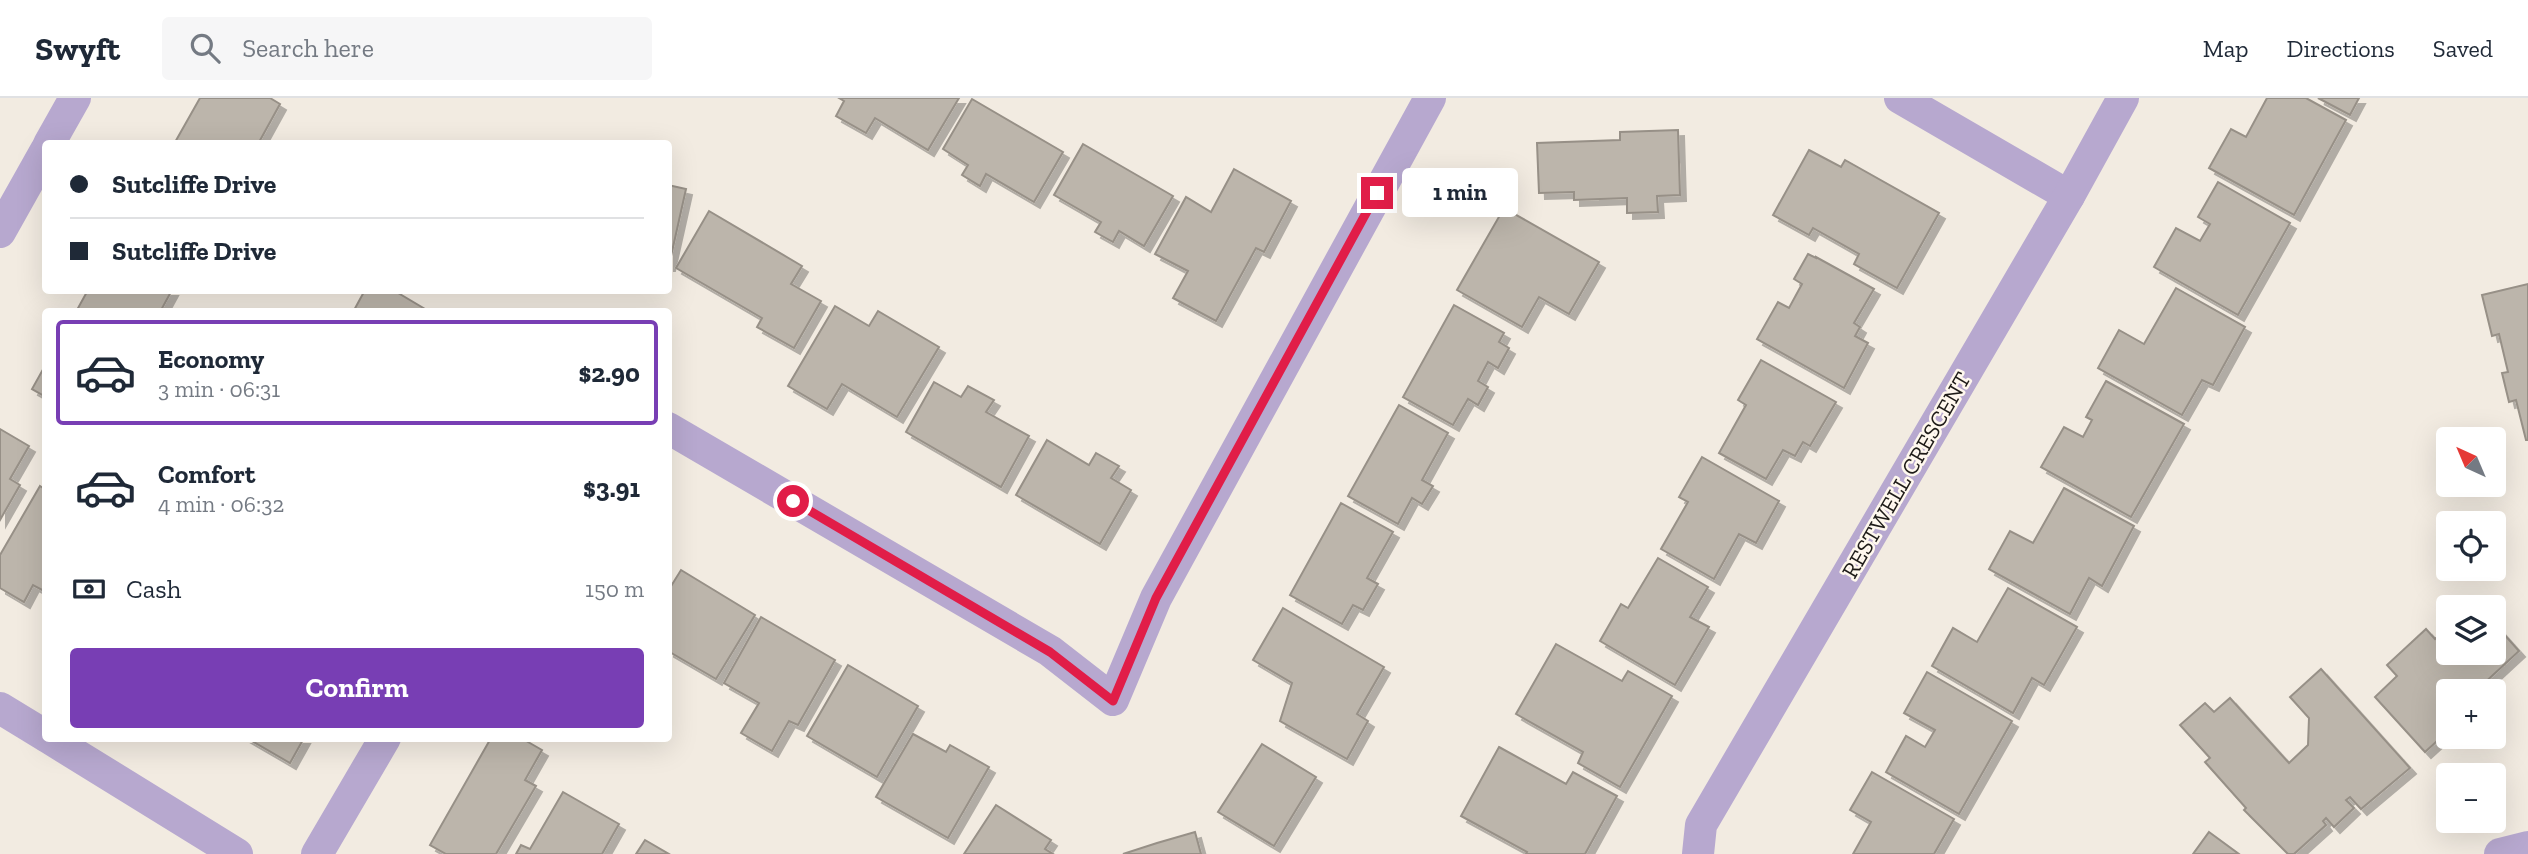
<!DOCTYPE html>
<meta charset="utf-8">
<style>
:root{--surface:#fff;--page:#f6f6f7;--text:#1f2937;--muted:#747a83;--line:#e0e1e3;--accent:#783eb4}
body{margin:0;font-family:"Zilla Slab",serif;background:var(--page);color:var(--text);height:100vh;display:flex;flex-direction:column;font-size:26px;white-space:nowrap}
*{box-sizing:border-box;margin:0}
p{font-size:23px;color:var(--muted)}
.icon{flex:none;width:38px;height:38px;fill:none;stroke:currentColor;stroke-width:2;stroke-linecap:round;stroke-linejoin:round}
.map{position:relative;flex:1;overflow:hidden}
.side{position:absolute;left:42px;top:210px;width:630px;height:434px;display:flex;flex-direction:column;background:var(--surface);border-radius:7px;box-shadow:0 7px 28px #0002}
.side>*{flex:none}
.guide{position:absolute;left:42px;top:42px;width:630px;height:154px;border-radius:7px;box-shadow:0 7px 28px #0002;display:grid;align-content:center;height:154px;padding:0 28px;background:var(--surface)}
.needle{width:46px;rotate:316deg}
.controls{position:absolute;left:2436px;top:329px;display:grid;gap:14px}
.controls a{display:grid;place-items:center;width:70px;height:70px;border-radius:7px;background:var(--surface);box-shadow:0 7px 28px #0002;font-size:35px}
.end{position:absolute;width:32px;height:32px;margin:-16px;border:9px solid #e11d48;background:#fff;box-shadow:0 0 0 4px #fff}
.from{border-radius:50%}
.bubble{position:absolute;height:49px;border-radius:7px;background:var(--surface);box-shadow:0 7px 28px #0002;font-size:23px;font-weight:800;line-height:49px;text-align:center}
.guide b{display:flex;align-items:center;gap:24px;height:66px;font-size:26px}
.guide b+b{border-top:2px solid var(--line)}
.guide i{width:18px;height:18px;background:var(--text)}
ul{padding:12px 0 0;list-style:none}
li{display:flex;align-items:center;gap:21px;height:105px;margin:0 14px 10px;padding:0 14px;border:4px solid transparent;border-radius:7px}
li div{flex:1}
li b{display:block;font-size:26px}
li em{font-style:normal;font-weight:800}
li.selected{border-color:var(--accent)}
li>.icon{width:63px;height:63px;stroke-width:1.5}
.pay{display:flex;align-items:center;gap:18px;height:77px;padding:0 28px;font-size:26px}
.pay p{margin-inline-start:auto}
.primary-button{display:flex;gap:14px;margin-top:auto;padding:14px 28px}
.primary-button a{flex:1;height:80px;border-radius:7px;background:var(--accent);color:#fff;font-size:28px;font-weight:800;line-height:80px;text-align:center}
header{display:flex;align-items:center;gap:42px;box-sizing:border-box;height:98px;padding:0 35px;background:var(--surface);border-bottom:2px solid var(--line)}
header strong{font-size:33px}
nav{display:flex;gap:38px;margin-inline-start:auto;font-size:24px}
.search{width:490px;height:63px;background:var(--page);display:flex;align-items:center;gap:18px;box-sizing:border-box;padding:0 24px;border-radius:7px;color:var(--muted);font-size:26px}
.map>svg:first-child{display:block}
.building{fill:#bcb5ab;stroke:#979087;stroke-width:2;filter:url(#shadow)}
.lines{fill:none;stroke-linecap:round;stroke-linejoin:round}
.minor{stroke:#b7a8cf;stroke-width:32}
.route{stroke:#e11d48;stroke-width:9}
.labels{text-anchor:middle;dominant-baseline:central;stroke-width:5;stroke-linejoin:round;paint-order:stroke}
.street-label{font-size:23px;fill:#1e1b18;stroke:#fff8ee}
</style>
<header>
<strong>Swyft</strong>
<div class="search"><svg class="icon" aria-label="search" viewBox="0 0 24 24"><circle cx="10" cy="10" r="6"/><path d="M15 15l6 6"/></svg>Search here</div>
<nav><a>Map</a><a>Directions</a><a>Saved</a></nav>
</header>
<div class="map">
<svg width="2528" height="756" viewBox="0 0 2528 756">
<defs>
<filter id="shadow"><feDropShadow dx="6" dy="6" stdDeviation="0" flood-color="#0004"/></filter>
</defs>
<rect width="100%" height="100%" fill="#f2ebe1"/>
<g class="building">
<path d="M 200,0 L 270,0 L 280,6 L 258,46 L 174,46 Z"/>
<path d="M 839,0 L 959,0 L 928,52 L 875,20 L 866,35 L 836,18 L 844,3 Z"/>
<path d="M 2267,0 L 2306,0 L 2346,22 L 2294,117 L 2209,70 L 2231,31 L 2246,39 Z"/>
<path d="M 2318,0 L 2359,0 L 2350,17 Z"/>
<path d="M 972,1 L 1063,54 L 1034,104 L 986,76 L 980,88 L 962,77 L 968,67 L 943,51 Z"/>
<path d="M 1678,32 L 1680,97 L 1657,98 L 1658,114 L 1627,115 L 1627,100 L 1574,102 L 1574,94 L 1539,95 L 1537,45 L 1620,42 L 1620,34 Z"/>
<path d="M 1083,46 L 1173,98 L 1144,148 L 1119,133 L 1113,144 L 1095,134 L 1101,124 L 1054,97 Z"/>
<path d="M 1809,52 L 1841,69 L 1845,62 L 1939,115 L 1897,190 L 1854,166 L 1859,156 L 1813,130 L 1809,137 L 1773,117 Z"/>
<path d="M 1234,71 L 1291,103 L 1264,154 L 1256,150 L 1216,223 L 1173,200 L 1188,173 L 1155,156 L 1186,99 L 1211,114 Z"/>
<path d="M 2218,84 L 2290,125 L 2238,217 L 2154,169 L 2176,130 L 2200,143 L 2210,126 L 2198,119 Z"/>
<path d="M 668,87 L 686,91 L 669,167 L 668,167 Z"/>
<path d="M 1504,110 L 1599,164 L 1569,216 L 1539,199 L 1522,229 L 1457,192 Z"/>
<path d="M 709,113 L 802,168 L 791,186 L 821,203 L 794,250 L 757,229 L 762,220 L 676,170 Z"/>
<path d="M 1808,156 L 1816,160 L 1816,159 L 1874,191 L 1854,225 L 1860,229 L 1855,238 L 1868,245 L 1844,290 L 1757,241 L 1778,204 L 1789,210 L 1802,186 L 1794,181 Z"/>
<path d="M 2528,186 L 2528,342 L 2526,342 L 2516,302 L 2509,304 L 2502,275 L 2508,274 L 2499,236 L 2492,238 L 2482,197 Z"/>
<path d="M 2176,190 L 2245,229 L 2213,287 L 2202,282 L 2182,317 L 2098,270 L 2119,232 L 2144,246 Z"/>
<path d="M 88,192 L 172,192 L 160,214 L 85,214 L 78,210 Z"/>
<path d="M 365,192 L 393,192 L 430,214 L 353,214 Z"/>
<path d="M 1454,207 L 1504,235 L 1499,244 L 1509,250 L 1498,270 L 1488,264 L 1478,283 L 1488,289 L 1478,307 L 1468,301 L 1453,327 L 1403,299 Z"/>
<path d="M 835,208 L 869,228 L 878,213 L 939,249 L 897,319 L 842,286 L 827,311 L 788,288 Z"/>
<path d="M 1761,262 L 1836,304 L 1810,348 L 1803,344 L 1795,358 L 1783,352 L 1766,381 L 1719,355 L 1746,307 L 1738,302 Z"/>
<path d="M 46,266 L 46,299 L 32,291 Z"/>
<path d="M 2106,283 L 2184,326 L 2131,419 L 2041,369 L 2064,329 L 2083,339 L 2092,322 L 2086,319 Z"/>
<path d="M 934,284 L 961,299 L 968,288 L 994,302 L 986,314 L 1029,338 L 1001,389 L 906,334 Z"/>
<path d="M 1399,307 L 1448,335 L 1422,382 L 1433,388 L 1422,406 L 1412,400 L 1398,426 L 1348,398 Z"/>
<path d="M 0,331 L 29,348 L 10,381 L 20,387 L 0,422 Z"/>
<path d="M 1047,342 L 1089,367 L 1096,355 L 1119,368 L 1111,380 L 1131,392 L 1100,446 L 1016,397 Z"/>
<path d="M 1702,359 L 1779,403 L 1756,445 L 1739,436 L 1714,481 L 1661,451 L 1688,404 L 1679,399 Z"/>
<path d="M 40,388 L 46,392 L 46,494 L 33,487 L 24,504 L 0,490 L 0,457 Z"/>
<path d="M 2064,390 L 2134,428 L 2102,488 L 2089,480 L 2070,516 L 1989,471 L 2010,433 L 2033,445 Z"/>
<path d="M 1341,405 L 1393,434 L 1367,480 L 1378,486 L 1363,512 L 1353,507 L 1342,526 L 1290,497 Z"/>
<path d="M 1658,460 L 1708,489 L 1690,519 L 1709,529 L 1675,587 L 1600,543 L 1621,506 L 1628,510 Z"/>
<path d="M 681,472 L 755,517 L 716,581 L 668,553 L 668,493 Z"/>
<path d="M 2008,490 L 2077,529 L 2044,587 L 2032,580 L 2013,615 L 1932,568 L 1953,530 L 1977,544 Z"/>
<path d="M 1283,510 L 1384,569 L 1357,616 L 1368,623 L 1347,661 L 1280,623 L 1292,585 L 1253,562 Z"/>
<path d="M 761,519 L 835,562 L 798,627 L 789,623 L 772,653 L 741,635 L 759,605 L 724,585 Z"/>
<path d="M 2494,525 L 2519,553 L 2480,589 L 2484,593 L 2448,593 L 2448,633 L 2425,654 L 2375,599 L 2397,578 L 2387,567 L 2426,531 L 2435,541 L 2448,529 L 2448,555 L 2494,555 Z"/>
<path d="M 1556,546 L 1622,583 L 1628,573 L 1672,598 L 1620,689 L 1578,665 L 1583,654 L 1516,616 Z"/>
<path d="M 848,567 L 918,608 L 877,679 L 807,638 Z"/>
<path d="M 2321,571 L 2410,670 L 2361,711 L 2350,699 L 2346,702 L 2354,710 L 2334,729 L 2326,720 L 2323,723 L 2326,727 L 2294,756 L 2288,756 L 2244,712 L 2246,710 L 2205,664 L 2210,660 L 2180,627 L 2205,605 L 2214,614 L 2230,600 L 2289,665 L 2308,647 L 2309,620 L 2290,599 Z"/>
<path d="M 1927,574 L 2012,623 L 1959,716 L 1886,674 L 1906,638 L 1925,649 L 1935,632 L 1904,615 Z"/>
<path d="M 913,636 L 946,654 L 950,647 L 989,669 L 948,740 L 876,699 Z"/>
<path d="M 247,640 L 304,640 L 290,665 Z"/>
<path d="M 491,640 L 521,640 L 542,652 L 525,682 L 536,688 L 496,756 L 446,756 L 430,747 Z"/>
<path d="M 1262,646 L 1316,679 L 1274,748 L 1218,714 Z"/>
<path d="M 1499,649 L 1566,686 L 1573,674 L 1617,698 L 1585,756 L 1526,756 L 1527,754 L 1461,718 Z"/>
<path d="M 1872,674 L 1954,721 L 1934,756 L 1853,756 L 1871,724 L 1850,712 Z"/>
<path d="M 563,694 L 619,726 L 602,756 L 516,756 L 521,747 L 530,751 Z"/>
<path d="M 996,707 L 1051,742 L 1045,751 L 1053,756 L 964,756 Z"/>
<path d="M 1195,734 L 1201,756 L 1123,756 L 1157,745 Z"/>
<path d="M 2209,734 L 2239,756 L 2193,756 Z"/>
<path d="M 645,742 L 669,756 L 636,756 Z"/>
</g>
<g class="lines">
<g class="minor">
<path d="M 1900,0 L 2069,98"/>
<path d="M 49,46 L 75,0"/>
<path d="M 0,134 L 46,52"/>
<path d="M 668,330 L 1050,553 L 1113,602 L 1156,500 L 1430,0"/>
<path d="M 0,610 L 46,638"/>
<path d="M 49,640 L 237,756"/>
<path d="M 317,756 L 385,640"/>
<path d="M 1698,756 L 1701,727 L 2069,98 L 2123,0"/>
<path d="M 2500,756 L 2528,749"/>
</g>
</g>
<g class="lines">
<path class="route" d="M 793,403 L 1050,554 L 1113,603 L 1156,500 L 1377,95"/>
</g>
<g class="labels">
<g class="street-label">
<text transform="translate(1906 377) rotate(-60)">RESTWELL CRESCENT</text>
</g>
</g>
</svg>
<div class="controls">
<a><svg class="needle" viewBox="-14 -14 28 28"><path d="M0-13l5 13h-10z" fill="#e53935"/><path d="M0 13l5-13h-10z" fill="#747a83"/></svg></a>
<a><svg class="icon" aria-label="locate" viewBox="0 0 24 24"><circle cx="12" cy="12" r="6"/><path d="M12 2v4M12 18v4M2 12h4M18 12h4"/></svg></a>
<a><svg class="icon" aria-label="layers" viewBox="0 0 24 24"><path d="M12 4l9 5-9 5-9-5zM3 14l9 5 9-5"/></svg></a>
<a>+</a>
<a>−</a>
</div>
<i class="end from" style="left:793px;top:403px"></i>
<i class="end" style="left:1377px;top:95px"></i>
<div class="bubble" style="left:1402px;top:70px;width:116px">1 min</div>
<div class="guide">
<b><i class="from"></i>Sutcliffe Drive</b>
<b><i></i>Sutcliffe Drive</b>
</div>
<section class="side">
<ul>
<li class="selected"><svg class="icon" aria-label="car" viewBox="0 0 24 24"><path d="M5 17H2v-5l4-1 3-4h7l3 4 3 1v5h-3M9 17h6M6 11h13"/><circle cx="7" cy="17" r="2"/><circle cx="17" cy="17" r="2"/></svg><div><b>Economy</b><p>3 min · 06:31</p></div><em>$2.90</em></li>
<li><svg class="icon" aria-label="car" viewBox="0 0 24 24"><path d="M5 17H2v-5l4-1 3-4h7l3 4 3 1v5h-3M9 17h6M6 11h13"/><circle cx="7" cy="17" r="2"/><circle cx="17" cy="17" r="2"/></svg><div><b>Comfort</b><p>4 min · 06:32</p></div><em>$3.91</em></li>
</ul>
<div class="pay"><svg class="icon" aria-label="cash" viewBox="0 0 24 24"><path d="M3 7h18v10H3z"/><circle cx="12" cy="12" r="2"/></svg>Cash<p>150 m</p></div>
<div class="primary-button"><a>Confirm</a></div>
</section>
</div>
